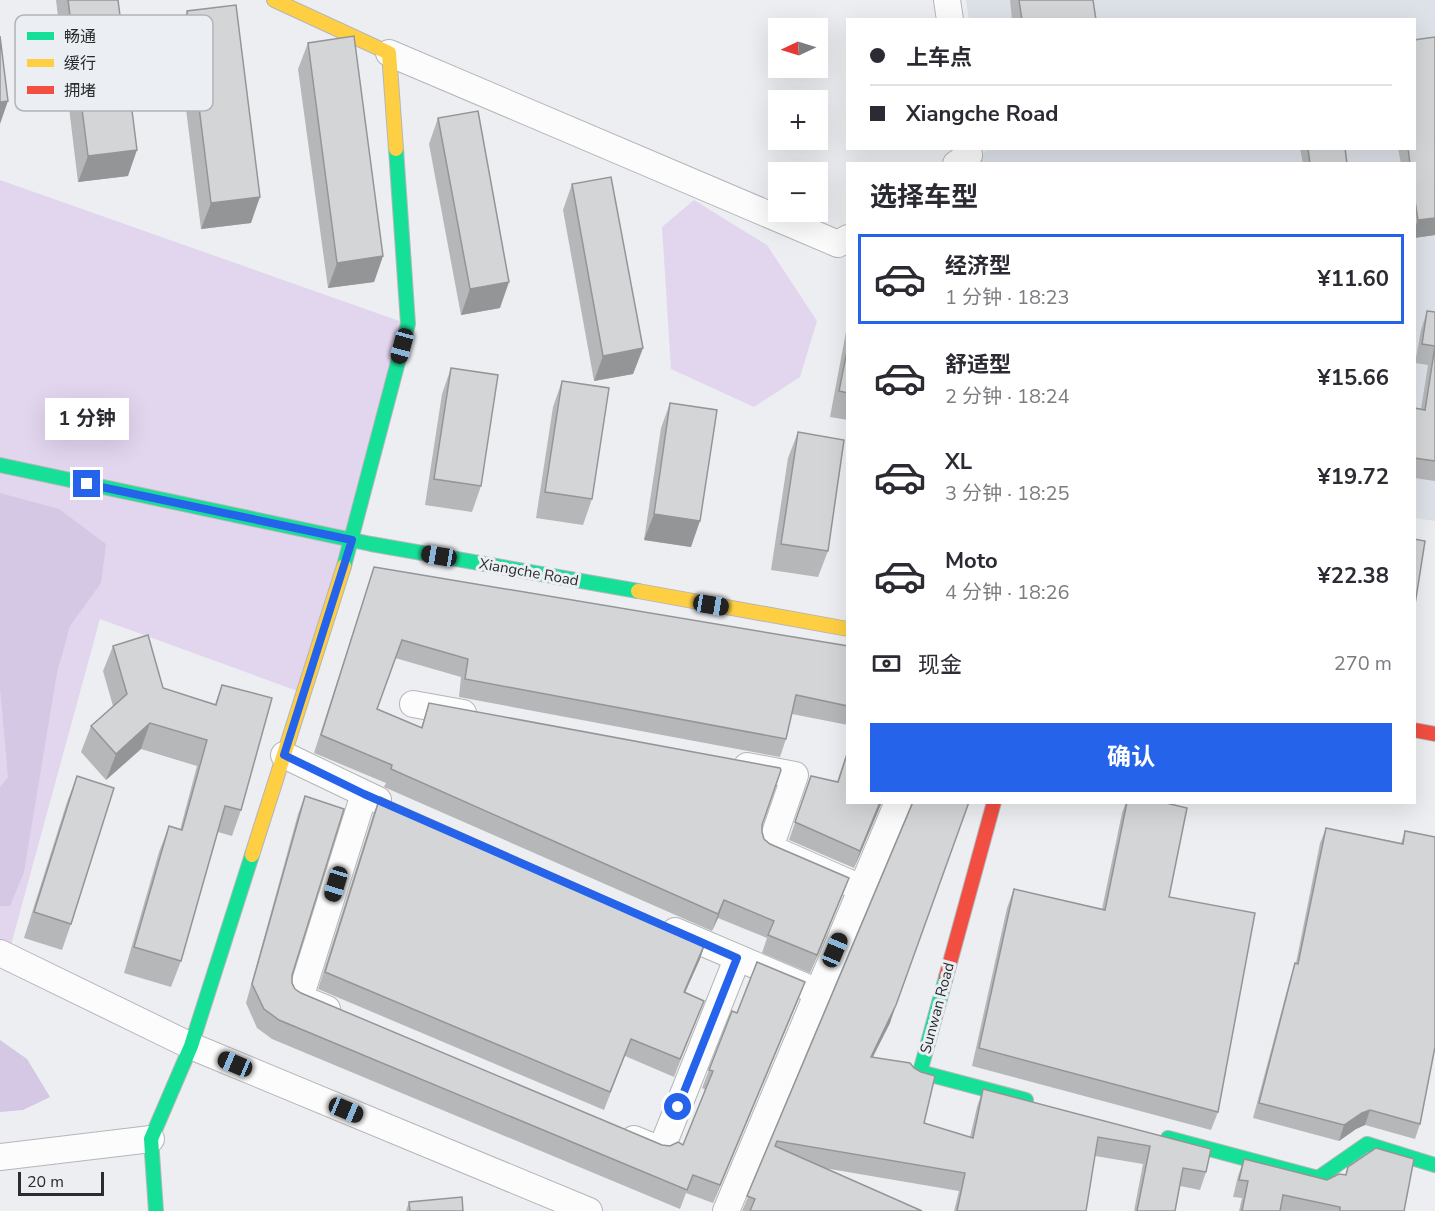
<!DOCTYPE html>
<html lang="zh">
<meta charset="utf-8">
<style>
:root{--surface:#fff;--page:#f2f2f3;--text:#2b2b33;--muted:#7c7c81;--line:#e1e1e2;--accent:#2563eb}
body{margin:0;font-family:"Nunito Sans","Noto Sans SC",sans-serif;background:var(--page);color:var(--text);height:100vh;display:flex;flex-direction:column;font-size:22px;white-space:nowrap}
*{box-sizing:border-box;margin:0}
p{font-size:20px;color:var(--muted)}
.icon{flex:none;width:33px;height:33px;fill:none;stroke:currentColor;stroke-width:2;stroke-linecap:round;stroke-linejoin:round}
.map{position:relative;flex:1;overflow:hidden}
.details{position:absolute;left:846px;top:162px;width:570px;height:642px;display:flex;flex-direction:column;background:var(--surface);border-radius:0px;box-shadow:0 6px 24px #0002}
.details>*{flex:none}
.banner{position:absolute;left:846px;top:18px;width:570px;height:132px;border-radius:0px;box-shadow:0 6px 24px #0002;display:grid;align-content:center;height:132px;padding:0 24px;background:var(--surface)}
.needle{width:39px;rotate:266deg}
.buttons{position:absolute;left:768px;top:18px;display:grid;gap:12px}
.buttons a{display:grid;place-items:center;width:60px;height:60px;border-radius:0px;background:var(--surface);box-shadow:0 6px 24px #0002;font-size:30px}
.scale{position:absolute;left:18px;bottom:15px;width:86px;box-sizing:border-box;padding-left:6px;border:3px solid #2a2c2d;border-top:0;font-size:16px;line-height:21px;white-space:nowrap;color:#2a2c2d;-webkit-text-stroke:4px #ebeef2;paint-order:stroke}
.end{position:absolute;width:27px;height:27px;margin:-14px;border:8px solid #2563eb;background:#fff;box-shadow:0 0 0 3px #fff}
.from{border-radius:50%}
.bubble{position:absolute;height:42px;border-radius:0px;background:var(--surface);box-shadow:0 6px 24px #0002;font-size:20px;font-weight:700;line-height:42px;text-align:center}
.car{position:absolute;width:18px;height:36px;margin:-18px -9px;border-radius:8px;box-shadow:0 0 4px 2px #0007;background:linear-gradient(#222 24%,#8ab4d8 0 40%,#222 0 76%,#8ab4d8 0 86%,#222 0)}
.banner b{display:flex;align-items:center;gap:21px;height:57px;font-size:22px}
.banner b+b{border-top:2px solid var(--line)}
.banner i{width:15px;height:15px;background:var(--text)}
ul{padding:0;list-style:none}
li{display:flex;align-items:center;gap:18px;height:90px;margin:0 12px 9px;padding:0 12px;border:3px solid transparent;border-radius:0px}
li div{flex:1}
li b{display:block;font-size:22px}
li em{font-style:normal;font-weight:700}
li.current{border-color:var(--accent)}
li>.icon{width:54px;height:54px;stroke-width:1.5}
h2{padding:0 24px;font-size:27px;line-height:72px}
.pay{display:flex;align-items:center;gap:15px;height:66px;padding:0 24px;font-size:22px}
.pay p{margin-inline-start:auto}
.primary-button{display:flex;gap:12px;margin-top:auto;padding:12px 24px}
.primary-button a{flex:1;height:69px;border-radius:0px;background:var(--accent);color:#fff;font-size:24px;font-weight:700;line-height:69px;text-align:center}
.map>svg:first-child{display:block}
.built{fill:#dde1e8}
.green{fill:#e2d6ef}
.forest{fill:#d4c8e4}
.lines{fill:none;stroke-linecap:round;stroke-linejoin:round}
.street-casing{stroke:#b4b6b8;stroke-width:28}
.fast-casing{stroke:#b4b6b8;stroke-width:16}
.slow-casing{stroke:#b4b6b8;stroke-width:16}
.jam-casing{stroke:#b4b6b8;stroke-width:16}
.street{stroke:#fcfcfd;stroke-width:26}
.fast{stroke:#16e098;stroke-width:14}
.slow{stroke:#ffcf43;stroke-width:14}
.jam{stroke:#f24e42;stroke-width:14}
.wall{fill:#b6b7b9}
.shaded-wall{fill:#949596}
.building{fill:#d4d5d7;stroke:#949596;stroke-width:1.5}
.route{stroke:#2563eb;stroke-width:8}
.labels{text-anchor:middle;dominant-baseline:central;stroke-width:6;stroke-linejoin:round;paint-order:stroke}
.street-label{font-size:15px;fill:#2a2c2d;stroke:#ebeef2}
.key{fill:#ebeef2;stroke:#b1b4b7;stroke-width:1.5}
.key-label{font-size:16px;fill:#2a2c2d}
</style>
<div class="map">
<svg width="1435" height="1211" viewBox="0 0 1435 1211">
<rect width="100%" height="100%" fill="#eceef1"/>
<path class="built" d="M 966,0 L 1435,0 L 1435,521 L 1415,518 L 1414,164 L 974,163 L 988,148 L 1414,148 L 1414,20 L 969,20 Z"/>
<g class="green">
<path d="M 0,180 L 408,324 L 303,693 L 100,619 L 8,956 L 0,953 Z"/>
<path d="M 694,200 L 767,245 L 817,321 L 800,377 L 754,407 L 671,369 L 662,227 Z"/>
</g>
<g class="forest">
<path d="M 0,493 L 59,509 L 106,544 L 101,583 L 70,626 L 57,673 L 24,872 L 10,906 L 0,906 L 0,787 L 8,777 L 0,688 Z"/>
<path d="M 0,1040 L 27,1059 L 50,1097 L 23,1110 L 0,1112 Z"/>
</g>
<g class="lines">
<g class="street-casing">
<g id="street">
<path d="M 947,0 L 950,20"/>
<path d="M 389,53 L 838,244 L 848,238"/>
<path d="M 956,164 L 969,155 L 968,148"/>
<path d="M 413,704 L 463,713"/>
<path d="M 284,755 L 378,800"/>
<path d="M 747,766 L 795,775 L 770,848 L 861,888"/>
<path d="M 675,931 L 818,992"/>
<path d="M 0,953 L 191,1046 L 589,1211"/>
<path d="M 327,1009 L 300,998 L 364,794"/>
<path d="M 634,1139 L 661,1150 L 737,959"/>
<path d="M 0,1157 L 151,1139"/>
<path d="M 726,1211 L 898,802"/>
</g>
</g>
<g class="fast-casing">
<g id="fast">
<path d="M 0,465 L 371,544 L 638,591"/>
<path d="M 344,566 L 408,324 L 396,149"/>
<path d="M 946,977 L 920,1072 L 1026,1100"/>
<path d="M 1168,1138 L 1318,1178 L 1367,1144 L 1435,1165"/>
<path d="M 156,1211 L 151,1139 L 191,1046 L 252,855"/>
</g>
</g>
<g class="slow-casing">
<g id="slow">
<path d="M 274,0 L 389,53 L 396,149"/>
<path d="M 638,591 L 848,629"/>
<path d="M 252,855 L 344,566"/>
</g>
</g>
<g class="jam-casing">
<g id="jam">
<path d="M 1414,730 L 1435,734"/>
<path d="M 946,977 L 994,802"/>
</g>
</g>
<use href="#street" class="street"/>
<use href="#fast" class="fast"/>
<use href="#slow" class="slow"/>
<use href="#jam" class="jam"/>
</g>
<g class="wall">
<path d="M 56,0 L 118,0 L 128,176 L 78,182 Z"/>
<path d="M 1010,0 L 1093,0 L 1096,20 L 1012,20 Z"/>
<path d="M 187,11 L 251,223 L 201,229 L 177,37 Z"/>
<path d="M 1435,37 L 1435,235 L 1414,238 L 1414,164 L 1401,164 L 1398,148 L 1414,148 Z"/>
<path d="M 308,43 L 383,256 L 374,282 L 328,288 L 298,69 Z"/>
<path d="M 438,118 L 500,308 L 461,315 L 429,144 Z"/>
<path d="M 1300,148 L 1345,148 L 1347,164 L 1303,164 Z"/>
<path d="M 572,184 L 643,348 L 633,374 L 594,381 L 563,210 Z"/>
<path d="M 1427,311 L 1435,312 L 1435,481 L 1414,478 L 1414,408 L 1421,409 L 1428,365 L 1415,363 L 1421,330 Z"/>
<path d="M 848,321 L 848,420 L 830,417 Z"/>
<path d="M 451,368 L 481,486 L 472,512 L 425,505 L 442,394 Z"/>
<path d="M 562,381 L 592,499 L 583,525 L 536,518 L 553,407 Z"/>
<path d="M 670,403 L 691,547 L 644,540 L 661,428 Z"/>
<path d="M 798,432 L 828,551 L 818,577 L 771,570 L 788,458 Z"/>
<path d="M 374,567 L 848,646 L 848,725 L 792,714 L 786,739 L 780,757 L 459,697 L 461,677 L 395,658 L 377,709 L 421,728 L 429,703 L 762,825 L 762,832 L 764,839 L 770,844 L 849,878 L 842,896 L 810,973 L 762,953 L 767,938 L 718,918 L 712,931 L 384,787 L 386,783 L 314,753 Z"/>
<path d="M 113,646 L 163,688 L 215,704 L 222,685 L 241,810 L 232,836 L 218,832 L 181,961 L 171,987 L 124,973 L 159,852 L 169,826 L 180,830 L 197,766 L 141,749 L 106,780 L 81,752 L 91,726 L 113,706 L 103,671 Z"/>
<path d="M 848,749 L 848,802 L 882,802 L 854,868 L 789,840 L 811,776 L 837,782 Z"/>
<path d="M 77,776 L 71,924 L 62,950 L 24,938 L 67,802 Z"/>
<path d="M 305,796 L 292,975 L 292,983 L 295,989 L 301,993 L 662,1145 L 670,1146 L 683,1145 L 706,1090 L 702,1088 L 709,1070 L 737,1013 L 798,1000 L 713,1203 L 686,1193 L 680,1209 L 272,1039 L 257,1028 L 246,1003 L 298,814 Z"/>
<path d="M 380,797 L 706,941 L 700,959 L 685,993 L 697,1018 L 674,1077 L 625,1056 L 604,1110 L 318,989 L 373,815 Z"/>
<path d="M 913,802 L 890,1023 L 873,1057 L 924,1123 L 970,1137 L 977,1107 L 983,1089 L 1211,1149 L 1206,1172 L 1200,1190 L 1180,1186 L 1175,1211 L 1134,1211 L 1143,1164 L 1095,1156 L 1086,1211 L 954,1211 L 959,1191 L 824,1168 L 922,1211 L 742,1211 Z"/>
<path d="M 1126,802 L 1162,802 L 1169,897 L 1218,1112 L 1211,1130 L 972,1066 L 1007,908 L 1014,889 L 1102,909 L 1122,813 Z"/>
<path d="M 1326,828 L 1401,843 L 1405,831 L 1420,1124 L 1415,1139 L 1365,1125 L 1356,1129 L 1339,1141 L 1253,1118 L 1290,979 L 1296,963 L 1320,843 Z"/>
<path d="M 1244,1159 L 1327,1180 L 1345,1175 L 1348,1167 L 1404,1211 L 1239,1211 L 1242,1198 L 1233,1197 L 1238,1176 Z"/>
<path d="M 409,1202 L 463,1211 L 406,1211 Z"/>
</g>
<g class="shaded-wall">
<path d="M 8,101 L 0,124 L 0,102 Z"/>
<path d="M 137,150 L 128,176 L 78,182 L 88,156 Z"/>
<path d="M 260,197 L 251,223 L 201,229 L 211,203 Z"/>
<path d="M 1435,218 L 1435,235 L 1414,238 L 1414,231 L 1418,220 Z"/>
<path d="M 383,256 L 374,282 L 328,288 L 337,263 Z"/>
<path d="M 509,282 L 500,308 L 461,315 L 470,289 Z"/>
<path d="M 643,348 L 633,374 L 594,381 L 603,356 Z"/>
<path d="M 654,514 L 700,521 L 691,547 L 644,540 Z"/>
<path d="M 150,723 L 141,749 L 106,780 L 116,754 Z"/>
<path d="M 880,802 L 882,802 L 854,868 L 860,851 Z"/>
<path d="M 849,878 L 842,896 L 810,973 L 817,955 Z"/>
<path d="M 724,900 L 718,918 L 712,931 L 718,914 Z"/>
<path d="M 706,941 L 700,959 L 677,1010 L 684,992 Z"/>
<path d="M 805,982 L 798,1000 L 713,1203 L 720,1185 Z"/>
<path d="M 896,1005 L 890,1023 L 864,1074 L 871,1057 Z"/>
<path d="M 1370,1110 L 1365,1125 L 1356,1129 L 1339,1141 L 1344,1125 L 1362,1113 Z"/>
</g>
<g class="building">
<path d="M 68,0 L 118,0 L 137,150 L 88,156 Z"/>
<path d="M 1019,0 L 1093,0 L 1096,20 L 1022,20 Z"/>
<path d="M 236,5 L 260,197 L 211,203 L 187,11 Z"/>
<path d="M 0,36 L 8,101 L 0,102 Z"/>
<path d="M 354,36 L 383,256 L 337,263 L 308,43 Z"/>
<path d="M 1435,37 L 1435,218 L 1418,220 L 1414,194 L 1414,164 L 1410,164 L 1408,148 L 1414,148 L 1414,40 Z"/>
<path d="M 478,111 L 509,282 L 470,289 L 438,118 Z"/>
<path d="M 1308,148 L 1345,148 L 1347,164 L 1310,164 Z"/>
<path d="M 611,177 L 643,348 L 603,356 L 572,184 Z"/>
<path d="M 1427,311 L 1435,312 L 1435,461 L 1414,458 L 1414,408 L 1425,410 L 1435,346 L 1422,344 Z"/>
<path d="M 848,346 L 848,393 L 839,391 Z"/>
<path d="M 451,368 L 498,375 L 481,486 L 434,479 Z"/>
<path d="M 562,381 L 609,388 L 592,499 L 545,492 Z"/>
<path d="M 670,403 L 717,410 L 700,521 L 654,514 Z"/>
<path d="M 798,432 L 844,440 L 828,551 L 781,544 Z"/>
<path d="M 1414,539 L 1425,541 L 1414,611 Z"/>
<path d="M 374,567 L 848,646 L 848,706 L 796,695 L 786,739 L 465,679 L 468,659 L 402,640 L 377,709 L 422,728 L 429,703 L 780,768 L 781,770 L 762,825 L 762,832 L 764,839 L 770,844 L 849,878 L 817,955 L 768,935 L 774,921 L 724,900 L 718,914 L 391,769 L 392,765 L 321,735 Z"/>
<path d="M 148,635 L 163,688 L 216,705 L 222,685 L 272,698 L 241,810 L 225,806 L 181,961 L 134,947 L 169,826 L 182,830 L 207,740 L 150,723 L 116,754 L 91,726 L 127,694 L 113,646 Z"/>
<path d="M 848,751 L 848,802 L 880,802 L 860,851 L 795,822 L 811,776 L 838,782 Z"/>
<path d="M 77,776 L 114,788 L 71,924 L 34,912 Z"/>
<path d="M 305,796 L 344,809 L 292,975 L 292,983 L 295,989 L 301,993 L 662,1145 L 670,1146 L 678,1142 L 683,1145 L 713,1071 L 709,1070 L 732,1011 L 737,1013 L 757,962 L 805,982 L 720,1185 L 693,1175 L 687,1190 L 279,1020 L 264,1009 L 252,984 Z"/>
<path d="M 380,797 L 706,941 L 684,992 L 704,1001 L 680,1059 L 631,1039 L 610,1092 L 325,972 Z"/>
<path d="M 913,802 L 969,802 L 896,1005 L 871,1057 L 910,1063 L 914,1068 L 921,1072 L 935,1076 L 924,1123 L 973,1138 L 983,1089 L 1211,1149 L 1206,1172 L 1183,1168 L 1175,1211 L 1137,1211 L 1150,1146 L 1098,1137 L 1086,1211 L 957,1211 L 965,1173 L 777,1141 L 775,1146 L 922,1211 L 750,1211 L 755,1199 L 747,1196 Z"/>
<path d="M 1127,802 L 1162,802 L 1187,808 L 1169,897 L 1255,913 L 1218,1112 L 979,1048 L 1014,889 L 1105,910 Z"/>
<path d="M 1326,828 L 1403,844 L 1405,831 L 1435,837 L 1435,1047 L 1420,1124 L 1370,1110 L 1362,1113 L 1344,1125 L 1259,1103 L 1295,963 L 1298,964 Z"/>
<path d="M 1376,1148 L 1414,1159 L 1404,1211 L 1340,1211 L 1340,1207 L 1283,1195 L 1280,1211 L 1242,1211 L 1248,1181 L 1239,1180 L 1244,1159 L 1327,1180 L 1339,1174 L 1346,1175 L 1348,1167 Z"/>
<path d="M 462,1197 L 463,1211 L 410,1211 L 409,1202 Z"/>
</g>
<g class="lines">
<path class="route" d="M 87,484 L 352,540 L 284,755 L 364,794 L 737,958 L 678,1107"/>
</g>
<g class="labels">
<g class="street-label">
<text transform="translate(529 572) rotate(10)">Xiangche Road</text>
<text transform="translate(937 1008) rotate(-75)">Sunwan Road</text>
</g>
</g>
<rect x="15" y="15" width="198" height="96" rx="9" class="key"/>
<rect x="27" y="32" width="27" height="8" fill="#16e098"/>
<rect x="27" y="59" width="27" height="8" fill="#ffcf43"/>
<rect x="27" y="86" width="27" height="8" fill="#f24e42"/>
<g class="key-label">
<text x="64" y="42">畅通</text>
<text x="64" y="69">缓行</text>
<text x="64" y="96">拥堵</text>
</g>
</svg>
<div class="buttons">
<a><svg class="needle" viewBox="-14 -14 28 28"><path d="M0-13l5 13h-10z" fill="#e53935"/><path d="M0 13l5-13h-10z" fill="#7c7c81"/></svg></a>
<a>+</a>
<a>−</a>
</div>
<div class="scale">20 m</div>
<i class="end from" style="left:678px;top:1107px"></i>
<i class="end" style="left:87px;top:484px"></i>
<div class="bubble" style="left:45px;top:398px;width:84px">1 分钟</div>
<i class="car" style="left:402px;top:346px;rotate:195deg"></i>
<i class="car" style="left:439px;top:556px;rotate:280deg"></i>
<i class="car" style="left:711px;top:605px;rotate:100deg"></i>
<i class="car" style="left:336px;top:884px;rotate:197deg"></i>
<i class="car" style="left:835px;top:950px;rotate:23deg"></i>
<i class="car" style="left:235px;top:1064px;rotate:293deg"></i>
<i class="car" style="left:346px;top:1110px;rotate:113deg"></i>
<div class="banner">
<b><i class="from"></i>上车点</b>
<b><i></i>Xiangche Road</b>
</div>
<section class="details">
<h2>选择车型</h2>
<ul>
<li class="current"><svg class="icon" aria-label="car" viewBox="0 0 24 24"><path d="M5 17H2v-5l4-1 3-4h7l3 4 3 1v5h-3M9 17h6M6 11h13"/><circle cx="7" cy="17" r="2"/><circle cx="17" cy="17" r="2"/></svg><div><b>经济型</b><p>1 分钟 · 18:23</p></div><em>¥11.60</em></li>
<li><svg class="icon" aria-label="car" viewBox="0 0 24 24"><path d="M5 17H2v-5l4-1 3-4h7l3 4 3 1v5h-3M9 17h6M6 11h13"/><circle cx="7" cy="17" r="2"/><circle cx="17" cy="17" r="2"/></svg><div><b>舒适型</b><p>2 分钟 · 18:24</p></div><em>¥15.66</em></li>
<li><svg class="icon" aria-label="car" viewBox="0 0 24 24"><path d="M5 17H2v-5l4-1 3-4h7l3 4 3 1v5h-3M9 17h6M6 11h13"/><circle cx="7" cy="17" r="2"/><circle cx="17" cy="17" r="2"/></svg><div><b>XL</b><p>3 分钟 · 18:25</p></div><em>¥19.72</em></li>
<li><svg class="icon" aria-label="car" viewBox="0 0 24 24"><path d="M5 17H2v-5l4-1 3-4h7l3 4 3 1v5h-3M9 17h6M6 11h13"/><circle cx="7" cy="17" r="2"/><circle cx="17" cy="17" r="2"/></svg><div><b>Moto</b><p>4 分钟 · 18:26</p></div><em>¥22.38</em></li>
</ul>
<div class="pay"><svg class="icon" aria-label="cash" viewBox="0 0 24 24"><path d="M3 7h18v10H3z"/><circle cx="12" cy="12" r="2"/></svg>现金<p>270 m</p></div>
<div class="primary-button"><a>确认</a></div>
</section>
</div>
